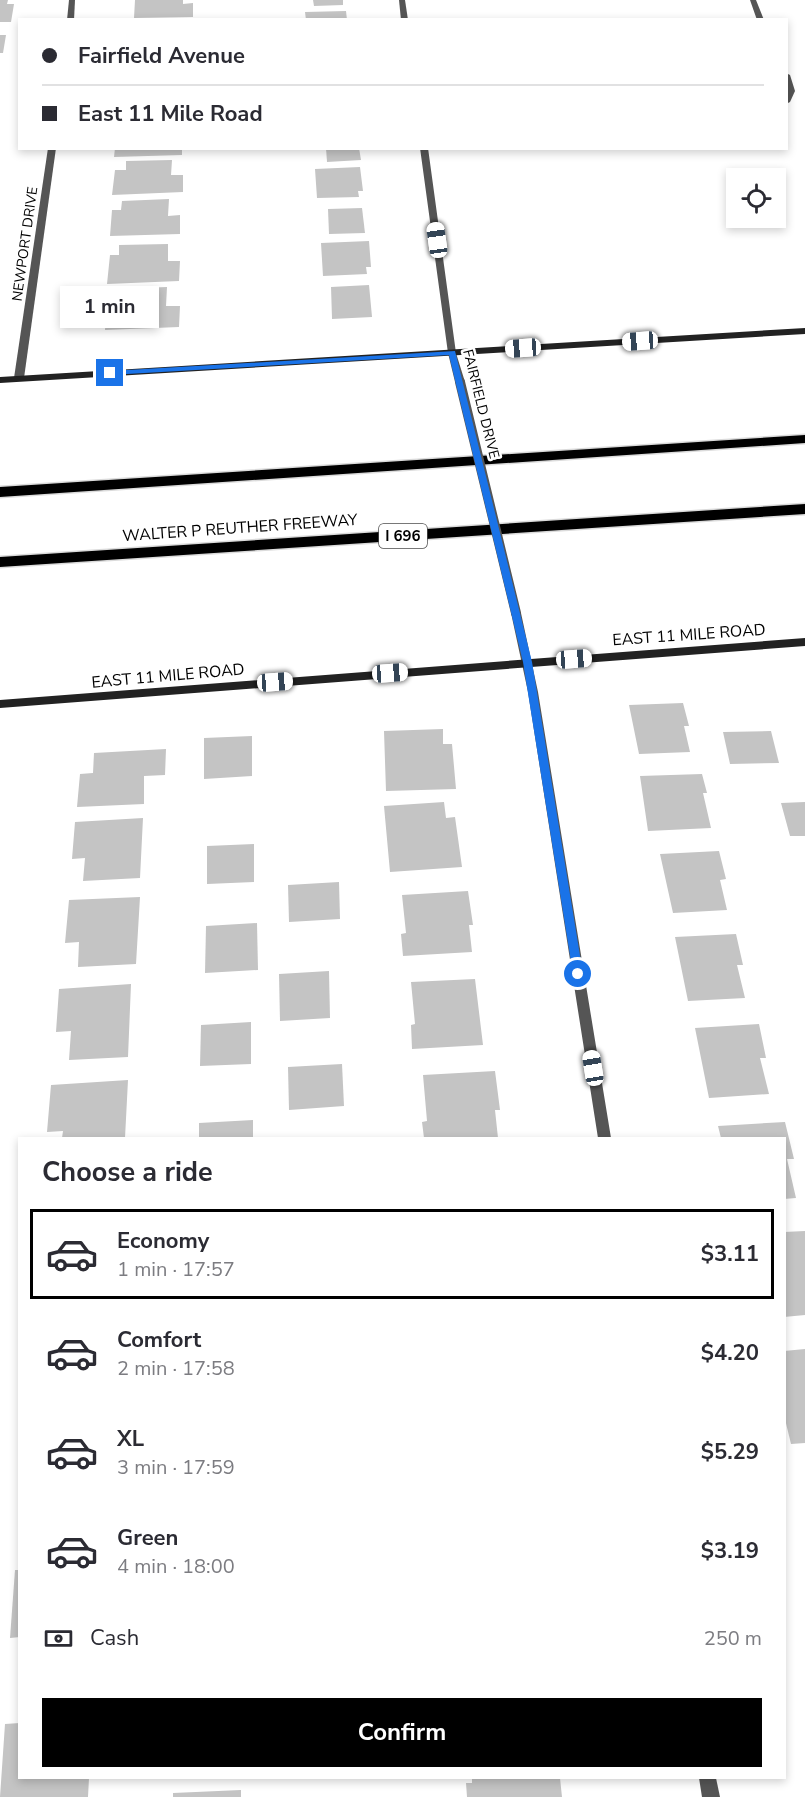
<!DOCTYPE html>
<meta charset="utf-8">
<style>
:root{--surface:#fff;--page:#f2f2f3;--text:#2b2b33;--muted:#7c7c81;--line:#e1e1e2;--accent:#000}
body{margin:0;font-family:"Nunito Sans",sans-serif;background:var(--page);color:var(--text);height:100vh;display:flex;flex-direction:column;font-size:22px;white-space:nowrap}
*{box-sizing:border-box;margin:0}
p{font-size:20px;color:var(--muted)}
.icon{flex:none;width:33px;height:33px;fill:none;stroke:currentColor;stroke-width:2;stroke-linecap:round;stroke-linejoin:round}
.map{position:relative;flex:1;overflow:hidden}
.details{position:absolute;left:18px;top:1137px;width:768px;height:642px;display:flex;flex-direction:column;background:var(--surface);border-radius:0px;box-shadow:0 3px 9px #0003}
.details>*{flex:none}
.top-card{position:absolute;left:18px;top:18px;width:770px;height:132px;border-radius:0px;box-shadow:0 3px 9px #0003;display:grid;align-content:center;height:132px;padding:0 24px;background:var(--surface)}
.controls{position:absolute;left:726px;top:168px;display:grid;gap:12px}
.controls a{display:grid;place-items:center;width:60px;height:60px;border-radius:0px;background:var(--surface);box-shadow:0 3px 9px #0003;font-size:30px}
.end{position:absolute;width:27px;height:27px;margin:-14px;border:8px solid #1a73e8;background:#fff;box-shadow:0 0 0 3px #fff}
.from{border-radius:50%}
.bubble{position:absolute;height:42px;border-radius:0px;background:var(--surface);box-shadow:0 3px 9px #0003;font-size:20px;font-weight:700;line-height:42px;text-align:center}
.car{position:absolute;width:18px;height:36px;margin:-18px -9px;border-radius:8px;box-shadow:0 0 4px 2px #0007;background:linear-gradient(#fff 24%,#345 0 40%,#fff 0 76%,#345 0 86%,#fff 0)}
.top-card b{display:flex;align-items:center;gap:21px;height:57px;font-size:22px}
.top-card b+b{border-top:2px solid var(--line)}
.top-card i{width:15px;height:15px;background:var(--text)}
ul{padding:0;list-style:none}
li{display:flex;align-items:center;gap:18px;height:90px;margin:0 12px 9px;padding:0 12px;border:3px solid transparent;border-radius:0px}
li div{flex:1}
li b{display:block;font-size:22px}
li em{font-style:normal;font-weight:700}
li.active{border-color:var(--accent)}
li>.icon{width:54px;height:54px;stroke-width:1.5}
h2{padding:0 24px;font-size:27px;line-height:72px}
.pay{display:flex;align-items:center;gap:15px;height:66px;padding:0 24px;font-size:22px}
.pay p{margin-inline-start:auto}
.primary-button{display:flex;gap:12px;margin-top:auto;padding:12px 24px}
.primary-button a{flex:1;height:69px;border-radius:0px;background:var(--accent);color:#fff;font-size:24px;font-weight:700;line-height:69px;text-align:center}
.map>svg:first-child{display:block}
.building{fill:#c4c4c4}
.lines{fill:none;stroke-linecap:round;stroke-linejoin:round}
.motorway-casing{stroke:#dbdbdb;stroke-width:3}
.minor{fill:#555;fill-rule:evenodd}
.secondary{fill:#222;fill-rule:evenodd}
.motorway{fill:#000;fill-rule:evenodd}
.minor-bridge{stroke:#555;stroke-width:10}
.route{fill:#1a73e8}
.labels{text-anchor:middle;dominant-baseline:central;stroke-width:5;stroke-linejoin:round;paint-order:stroke}
.far-street-label{font-size:14px;fill:#000;stroke:#fff}
.shield{fill:#fff;stroke:#4c4c4c;stroke-width:1.5}
.shield-label{font-size:15px;font-weight:bold;fill:#000}
.street-label{font-size:16px;fill:#000;stroke:#fff}
</style>
<div class="map">
<svg width="805" height="1797" viewBox="0 0 805 1797">
<rect width="100%" height="100%" fill="#fff"/>
<g class="building">
<path d="M 0,0 L 8,0 L 7,4 L 14,4 L 11,22 L 0,22 Z"/>
<path d="M 135,0 L 183,0 L 183,4 L 193,3 L 193,17 L 134,18 Z"/>
<path d="M 313,0 L 343,0 L 343,5 L 314,6 Z"/>
<path d="M 346,11 L 347,20 L 306,20 L 305,12 Z"/>
<path d="M 0,35 L 6,35 L 3,53 L 0,53 Z"/>
<path d="M 115,148 L 182,148 L 182,155 L 114,157 Z"/>
<path d="M 326,148 L 359,148 L 361,160 L 327,162 Z"/>
<path d="M 172,160 L 171,175 L 183,175 L 183,192 L 112,195 L 115,170 L 126,170 L 126,161 Z"/>
<path d="M 360,167 L 363,191 L 358,191 L 359,197 L 317,198 L 315,169 Z"/>
<path d="M 169,199 L 168,216 L 180,215 L 180,234 L 110,236 L 112,210 L 121,210 L 122,201 Z"/>
<path d="M 362,208 L 365,233 L 329,234 L 328,209 Z"/>
<path d="M 369,241 L 371,267 L 366,267 L 367,274 L 323,276 L 321,243 Z"/>
<path d="M 168,244 L 168,261 L 180,261 L 179,281 L 107,284 L 110,255 L 119,255 L 119,245 Z"/>
<path d="M 369,285 L 372,317 L 332,319 L 331,287 Z"/>
<path d="M 167,287 L 166,306 L 180,306 L 179,327 L 105,330 L 107,300 L 116,299 L 117,289 Z"/>
<path d="M 683,703 L 689,726 L 684,726 L 690,752 L 639,754 L 629,705 Z"/>
<path d="M 443,729 L 443,744 L 452,744 L 456,789 L 386,791 L 384,731 Z"/>
<path d="M 771,731 L 779,763 L 730,764 L 723,732 Z"/>
<path d="M 252,736 L 252,776 L 204,779 L 204,738 Z"/>
<path d="M 166,749 L 165,775 L 144,776 L 144,804 L 77,807 L 80,774 L 93,773 L 94,753 Z"/>
<path d="M 702,774 L 707,793 L 703,793 L 711,828 L 648,831 L 640,776 Z"/>
<path d="M 444,802 L 446,818 L 455,817 L 462,867 L 390,872 L 384,806 Z"/>
<path d="M 805,802 L 805,836 L 790,836 L 781,803 Z"/>
<path d="M 143,818 L 140,878 L 83,881 L 85,858 L 72,859 L 75,822 Z"/>
<path d="M 254,844 L 254,882 L 207,884 L 207,846 Z"/>
<path d="M 719,851 L 726,879 L 720,880 L 727,910 L 673,913 L 660,854 Z"/>
<path d="M 339,882 L 340,919 L 289,922 L 288,885 Z"/>
<path d="M 468,891 L 473,925 L 469,925 L 472,952 L 403,956 L 401,934 L 406,933 L 402,895 Z"/>
<path d="M 140,897 L 136,964 L 78,967 L 79,942 L 65,943 L 69,900 Z"/>
<path d="M 257,923 L 258,970 L 205,973 L 206,926 Z"/>
<path d="M 736,934 L 743,965 L 737,965 L 745,998 L 688,1001 L 675,937 Z"/>
<path d="M 329,971 L 330,1018 L 280,1021 L 279,974 Z"/>
<path d="M 475,979 L 483,1045 L 412,1049 L 411,1025 L 415,1024 L 411,982 Z"/>
<path d="M 131,984 L 128,1057 L 69,1060 L 71,1031 L 56,1032 L 59,989 Z"/>
<path d="M 251,1022 L 251,1064 L 200,1066 L 201,1025 Z"/>
<path d="M 759,1024 L 766,1058 L 760,1058 L 769,1094 L 709,1098 L 695,1028 Z"/>
<path d="M 342,1064 L 344,1106 L 289,1110 L 288,1067 Z"/>
<path d="M 495,1071 L 500,1110 L 495,1110 L 498,1138 L 424,1138 L 422,1122 L 427,1121 L 423,1075 Z"/>
<path d="M 128,1080 L 125,1138 L 62,1138 L 63,1131 L 47,1132 L 51,1085 Z"/>
<path d="M 253,1120 L 253,1138 L 199,1138 L 199,1123 Z"/>
<path d="M 785,1122 L 794,1159 L 787,1159 L 796,1198 L 784,1199 L 784,1138 L 721,1138 L 718,1126 Z"/>
<path d="M 805,1231 L 805,1315 L 784,1317 L 784,1232 Z"/>
<path d="M 805,1349 L 805,1443 L 791,1444 L 784,1415 L 784,1351 Z"/>
<path d="M 15,1570 L 20,1570 L 20,1637 L 10,1638 Z"/>
<path d="M 20,1723 L 20,1778 L 89,1778 L 88,1797 L 0,1797 L 5,1724 Z"/>
<path d="M 472,1778 L 560,1778 L 562,1797 L 467,1797 L 466,1783 L 472,1783 Z"/>
<path d="M 241,1790 L 241,1797 L 173,1797 L 173,1793 Z"/>
</g>
<g class="lines">
<g class="motorway-casing">
<g id="motorway">
<path d="M 805,435 L 805,443 L 0,497 L 0,487 Z"/>
<path d="M 805,504 L 805,514 L 0,567 L 0,557 Z"/>
</g>
</g>
<g class="minor">
<path d="M 69,0 L 75,0 L 74,20 L 67,20 Z"/>
<path d="M 399,0 L 405,0 L 408,20 L 401,20 Z"/>
<path d="M 750,0 L 756,0 L 764,20 L 757,20 Z"/>
<path d="M 786,73 L 790,75 L 795,91 L 790,102 L 786,104 Z"/>
<path d="M 48,148 L 56,148 L 24,378 L 19,381 L 14,378 Z"/>
<path d="M 420,148 L 428,148 L 456,353 L 465,382 L 460,385 L 455,382 L 448,353 Z"/>
<path d="M 516,609 L 521,613 L 538,692 L 611,1138 L 598,1138 L 528,692 L 511,613 Z"/>
<path d="M 699,1778 L 716,1778 L 720,1797 L 702,1797 Z"/>
</g>
<g class="secondary">
<path d="M 805,328 L 805,334 L 0,383 L 0,377 Z"/>
<path d="M 805,638 L 805,646 L 0,708 L 0,700 Z"/>
</g>
<use href="#motorway" class="motorway"/>
<path class="minor-bridge" d="M 460,382 L 516,613"/>
</g>
<path class="route" d="M 455,351 L 532,662 L 583,974 L 578,978 L 573,974 L 523,662 L 449,355 L 110,375 L 107,373 L 110,371 Z"/>
<g class="labels">
<g class="far-street-label">
<text transform="translate(25 244) rotate(-82)">NEWPORT DRIVE</text>
<text transform="translate(481 404) rotate(76)">FAIRFIELD DRIVE</text>
</g>
<rect class="shield" x="379" y="524" width="48" height="24" rx="4.5"/>
<g class="shield-label">
<text x="403" y="536">I 696</text>
</g>
<g class="street-label">
<text transform="translate(240 528) rotate(-4)">WALTER P REUTHER FREEWAY</text>
<text transform="translate(689 635) rotate(-4)">EAST 11 MILE ROAD</text>
<text transform="translate(168 676) rotate(-5)">EAST 11 MILE ROAD</text>
</g>
</g>
</svg>
<div class="controls">
<a><svg class="icon" aria-label="locate" viewBox="0 0 24 24"><circle cx="12" cy="12" r="6"/><path d="M12 2v4M12 18v4M2 12h4M18 12h4"/></svg></a>
</div>
<i class="end from" style="left:578px;top:974px"></i>
<i class="end" style="left:110px;top:373px"></i>
<div class="bubble" style="left:60px;top:286px;width:99px">1 min</div>
<i class="car" style="left:437px;top:240px;rotate:352deg"></i>
<i class="car" style="left:640px;top:341px;rotate:266deg"></i>
<i class="car" style="left:523px;top:348px;rotate:266deg"></i>
<i class="car" style="left:574px;top:659px;rotate:86deg"></i>
<i class="car" style="left:390px;top:673px;rotate:86deg"></i>
<i class="car" style="left:275px;top:682px;rotate:86deg"></i>
<i class="car" style="left:593px;top:1068px;rotate:351deg"></i>
<div class="top-card">
<b><i class="from"></i>Fairfield Avenue</b>
<b><i></i>East 11 Mile Road</b>
</div>
<section class="details">
<h2>Choose a ride</h2>
<ul>
<li class="active"><svg class="icon" aria-label="car" viewBox="0 0 24 24"><path d="M5 17H2v-5l4-1 3-4h7l3 4 3 1v5h-3M9 17h6M6 11h13"/><circle cx="7" cy="17" r="2"/><circle cx="17" cy="17" r="2"/></svg><div><b>Economy</b><p>1 min · 17:57</p></div><em>$3.11</em></li>
<li><svg class="icon" aria-label="car" viewBox="0 0 24 24"><path d="M5 17H2v-5l4-1 3-4h7l3 4 3 1v5h-3M9 17h6M6 11h13"/><circle cx="7" cy="17" r="2"/><circle cx="17" cy="17" r="2"/></svg><div><b>Comfort</b><p>2 min · 17:58</p></div><em>$4.20</em></li>
<li><svg class="icon" aria-label="car" viewBox="0 0 24 24"><path d="M5 17H2v-5l4-1 3-4h7l3 4 3 1v5h-3M9 17h6M6 11h13"/><circle cx="7" cy="17" r="2"/><circle cx="17" cy="17" r="2"/></svg><div><b>XL</b><p>3 min · 17:59</p></div><em>$5.29</em></li>
<li><svg class="icon" aria-label="car" viewBox="0 0 24 24"><path d="M5 17H2v-5l4-1 3-4h7l3 4 3 1v5h-3M9 17h6M6 11h13"/><circle cx="7" cy="17" r="2"/><circle cx="17" cy="17" r="2"/></svg><div><b>Green</b><p>4 min · 18:00</p></div><em>$3.19</em></li>
</ul>
<div class="pay"><svg class="icon" aria-label="cash" viewBox="0 0 24 24"><path d="M3 7h18v10H3z"/><circle cx="12" cy="12" r="2"/></svg>Cash<p>250 m</p></div>
<div class="primary-button"><a>Confirm</a></div>
</section>
</div>
